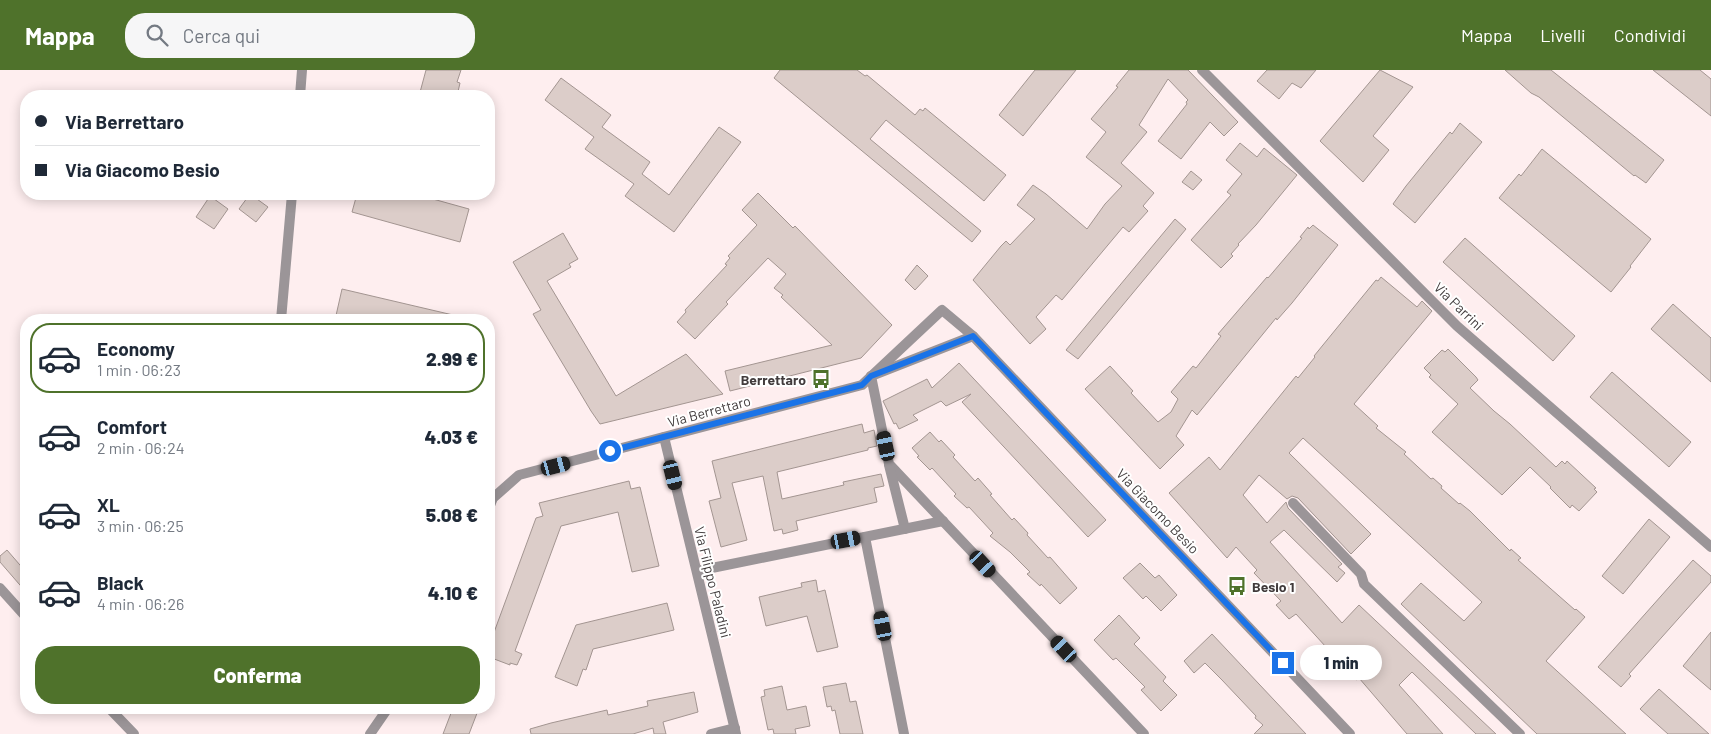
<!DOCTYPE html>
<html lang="it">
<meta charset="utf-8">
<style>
:root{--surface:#fff;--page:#f6f6f7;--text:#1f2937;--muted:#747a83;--line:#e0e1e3;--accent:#4f722b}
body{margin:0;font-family:Barlow,sans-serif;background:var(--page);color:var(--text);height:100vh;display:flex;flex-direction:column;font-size:19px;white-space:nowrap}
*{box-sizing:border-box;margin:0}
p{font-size:16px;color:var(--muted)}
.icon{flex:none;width:28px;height:28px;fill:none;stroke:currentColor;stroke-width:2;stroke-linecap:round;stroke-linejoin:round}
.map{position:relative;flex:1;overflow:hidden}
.details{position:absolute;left:20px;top:244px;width:475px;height:400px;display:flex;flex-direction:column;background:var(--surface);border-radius:20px;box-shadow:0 2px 12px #0003}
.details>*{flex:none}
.guide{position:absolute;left:20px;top:20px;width:475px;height:110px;border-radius:20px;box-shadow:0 2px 12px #0003;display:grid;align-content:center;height:110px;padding:0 15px;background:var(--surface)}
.end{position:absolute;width:22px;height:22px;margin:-11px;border:6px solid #1a73e8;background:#fff;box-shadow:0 0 0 2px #fff}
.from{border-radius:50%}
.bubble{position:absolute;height:35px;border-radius:18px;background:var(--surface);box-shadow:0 2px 12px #0003;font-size:16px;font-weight:800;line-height:35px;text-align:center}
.car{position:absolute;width:15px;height:30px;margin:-15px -8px;border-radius:6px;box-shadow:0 0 4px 1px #0007;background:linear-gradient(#222 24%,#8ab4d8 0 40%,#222 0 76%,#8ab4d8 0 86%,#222 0)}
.guide b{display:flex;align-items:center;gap:18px;height:48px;font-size:19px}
.guide b+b{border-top:1px solid var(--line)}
.guide i{width:12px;height:12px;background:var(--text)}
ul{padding:9px 0 0;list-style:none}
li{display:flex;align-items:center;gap:15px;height:70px;margin:0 10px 8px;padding:0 5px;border:2px solid transparent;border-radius:20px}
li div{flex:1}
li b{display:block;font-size:19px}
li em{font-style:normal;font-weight:800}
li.current{border-color:var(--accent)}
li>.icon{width:45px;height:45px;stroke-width:1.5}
.primary-button{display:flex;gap:10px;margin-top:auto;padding:10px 15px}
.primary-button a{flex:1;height:58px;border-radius:20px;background:var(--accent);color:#fff;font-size:20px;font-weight:800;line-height:58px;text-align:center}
header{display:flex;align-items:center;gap:30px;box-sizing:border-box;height:70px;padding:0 25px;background:var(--accent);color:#fff}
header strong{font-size:24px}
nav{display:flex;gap:28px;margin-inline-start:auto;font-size:18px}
.search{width:350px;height:45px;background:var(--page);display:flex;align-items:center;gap:12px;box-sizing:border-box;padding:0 18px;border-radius:20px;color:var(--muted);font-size:19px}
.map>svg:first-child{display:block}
.building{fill:#dccdc9;stroke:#a39591}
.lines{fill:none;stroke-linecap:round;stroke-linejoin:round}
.street{stroke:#9b9598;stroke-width:10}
.route{stroke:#1a73e8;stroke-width:6}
.labels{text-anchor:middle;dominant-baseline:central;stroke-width:4;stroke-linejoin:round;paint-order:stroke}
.street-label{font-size:14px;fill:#413b3c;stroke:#fff}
.poi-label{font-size:14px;font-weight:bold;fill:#413b3c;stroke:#fff;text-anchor:end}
</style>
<header>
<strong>Mappa</strong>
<div class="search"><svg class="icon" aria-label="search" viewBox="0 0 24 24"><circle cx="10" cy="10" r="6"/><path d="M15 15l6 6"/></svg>Cerca qui</div>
<nav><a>Mappa</a><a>Livelli</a><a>Condividi</a></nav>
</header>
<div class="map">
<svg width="1711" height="664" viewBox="0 0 1711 664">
<rect width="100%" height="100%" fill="#feeeef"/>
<g class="building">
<path d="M 426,0 L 461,0 L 457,12 L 460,13 L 457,26 L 419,26 Z"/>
<path d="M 780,0 L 857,0 L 865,6 L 867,5 L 915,45 L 920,39 L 923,41 L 925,38 L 1006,105 L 984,131 L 886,50 L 870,69 L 981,161 L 972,172 L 774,8 Z"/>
<path d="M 1035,0 L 1076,0 L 1023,66 L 999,45 Z"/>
<path d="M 1129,0 L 1188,0 L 1238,52 L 1224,66 L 1210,52 L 1181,89 L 1158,71 L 1187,34 L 1186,32 L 1188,30 L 1168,9 L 1139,55 L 1147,62 L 1121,93 L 1154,123 L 1143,136 L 1148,141 L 1129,162 L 1123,157 L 1062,230 L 1056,225 L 1036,247 L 1046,259 L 1030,274 L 973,210 L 1001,176 L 1006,171 L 1010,175 L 1035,149 L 1017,135 L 1033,115 L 1046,124 L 1087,159 L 1105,134 L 1122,116 L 1086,87 L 1106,62 L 1091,49 L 1118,17 L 1116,16 Z"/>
<path d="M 1267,0 L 1316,0 L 1301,18 L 1292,13 L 1279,29 L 1257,11 Z"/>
<path d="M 1380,0 L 1413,17 L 1373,66 L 1389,80 L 1363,112 L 1320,71 Z"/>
<path d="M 1505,0 L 1551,0 L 1664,90 L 1646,113 L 1635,105 L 1634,106 L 1539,27 L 1531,23 Z"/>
<path d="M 1653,0 L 1700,0 L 1711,9 L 1711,46 Z"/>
<path d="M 561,8 L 611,45 L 602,57 L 650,92 L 642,104 L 669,125 L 719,57 L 741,72 L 674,162 L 625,126 L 634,114 L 585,79 L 594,67 L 545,30 Z"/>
<path d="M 1460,53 L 1482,72 L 1415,153 L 1393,134 L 1406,116 L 1450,62 L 1452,64 Z"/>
<path d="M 1240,73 L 1257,87 L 1264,78 L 1297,105 L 1256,155 L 1238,174 L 1239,175 L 1231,184 L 1233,186 L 1221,198 L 1191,170 L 1231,125 L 1227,122 L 1242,104 L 1226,90 Z"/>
<path d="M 1542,79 L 1651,169 L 1630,196 L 1631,197 L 1611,222 L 1499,128 L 1519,104 L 1521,106 Z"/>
<path d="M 1191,101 L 1202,110 L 1193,120 L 1182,112 Z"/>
<path d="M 758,123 L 793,158 L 795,156 L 892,255 L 861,288 L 730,321 L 725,301 L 832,275 L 781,227 L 783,225 L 774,218 L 786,204 L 768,188 L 726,232 L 728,234 L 695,269 L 677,252 L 686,242 L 685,240 L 727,195 L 725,194 L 730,188 L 728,186 L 757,155 L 742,140 Z"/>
<path d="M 250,124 L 268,137 L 256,152 L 239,139 Z"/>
<path d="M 357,124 L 423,124 L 422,126 L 469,139 L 460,172 L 352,142 Z"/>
<path d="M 210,126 L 228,139 L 214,159 L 196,147 Z"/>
<path d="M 1175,149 L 1186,159 L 1078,289 L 1066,280 Z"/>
<path d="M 1313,155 L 1338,175 L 1292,233 L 1277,250 L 1276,248 L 1197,345 L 1192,340 L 1176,366 L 1184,375 L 1160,399 L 1085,319 L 1110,296 L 1133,321 L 1131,323 L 1158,352 L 1171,342 L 1178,329 L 1171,322 L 1193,296 L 1196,298 L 1221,266 L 1218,264 L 1267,207 L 1268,208 L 1302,168 L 1300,167 L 1308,157 L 1309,159 Z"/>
<path d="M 563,163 L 578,189 L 569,194 L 571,197 L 547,211 L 616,326 L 686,284 L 723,324 L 600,354 L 591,341 L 533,244 L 541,240 L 513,192 Z"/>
<path d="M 1465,168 L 1575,266 L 1553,291 L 1443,192 Z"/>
<path d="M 917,195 L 928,206 L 915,220 L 905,210 Z"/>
<path d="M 1381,207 L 1417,237 L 1422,231 L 1432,241 L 1354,334 L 1378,356 L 1376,358 L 1406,382 L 1404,384 L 1431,409 L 1433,408 L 1442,416 L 1441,418 L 1459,434 L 1460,433 L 1470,441 L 1510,481 L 1511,479 L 1521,488 L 1518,490 L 1575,540 L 1576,539 L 1585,547 L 1546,591 L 1626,664 L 1537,664 L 1401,534 L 1421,513 L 1464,551 L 1482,532 L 1303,368 L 1289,383 L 1371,464 L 1351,484 L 1298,428 L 1292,426 L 1287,429 L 1259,405 L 1243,425 L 1267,453 L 1286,432 L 1288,438 L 1342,494 L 1338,497 L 1345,503 L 1337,512 L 1284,460 L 1270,472 L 1342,553 L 1359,535 L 1496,664 L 1476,664 L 1412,602 L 1399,615 L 1443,664 L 1407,664 L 1359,608 L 1356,610 L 1296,544 L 1289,549 L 1276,535 L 1281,531 L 1254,503 L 1257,500 L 1236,477 L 1227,488 L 1169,423 L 1209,387 L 1220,400 L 1296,306 L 1298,308 L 1315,287 L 1314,286 L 1376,210 L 1378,211 Z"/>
<path d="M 342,219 L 453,245 L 453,250 L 335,250 Z"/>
<path d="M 1673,234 L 1711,268 L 1711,312 L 1651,259 Z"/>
<path d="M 1448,279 L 1476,307 L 1478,310 L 1470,318 L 1494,341 L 1510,354 L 1556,397 L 1562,391 L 1565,394 L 1567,391 L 1596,418 L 1594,419 L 1597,422 L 1579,441 L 1572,435 L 1570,438 L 1550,418 L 1551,417 L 1530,397 L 1502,425 L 1432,362 L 1458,334 L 1429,307 L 1431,305 L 1424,298 L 1442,280 L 1445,282 Z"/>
<path d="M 959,293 L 1106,450 L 1088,467 L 962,332 L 971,324 L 946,336 L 941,331 L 913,345 L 918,350 L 899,359 L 896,353 L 894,354 L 883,331 L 927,309 L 932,318 Z"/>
<path d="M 1612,302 L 1691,372 L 1669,397 L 1590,327 Z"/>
<path d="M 862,354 L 864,363 L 874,360 L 877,376 L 868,378 L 868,380 L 777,402 L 782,429 L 844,415 L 843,412 L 881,404 L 884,416 L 874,418 L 877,432 L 796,451 L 798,460 L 783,464 L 782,459 L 774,461 L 763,406 L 732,413 L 747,470 L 721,477 L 709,431 L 721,428 L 712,391 Z"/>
<path d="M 930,362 L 939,372 L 941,370 L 955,385 L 953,387 L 975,411 L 978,408 L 992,424 L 990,425 L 1012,450 L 1014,448 L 1028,463 L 1027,465 L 1048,488 L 1050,487 L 1077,518 L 1060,534 L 1041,514 L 1040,516 L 1027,504 L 1030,502 L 1010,482 L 990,466 L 993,463 L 969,437 L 967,438 L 954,426 L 956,424 L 932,398 L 930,400 L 917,387 L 919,386 L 912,378 Z"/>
<path d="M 629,411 L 631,419 L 640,417 L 659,496 L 632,502 L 618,442 L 561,456 L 515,581 L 522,584 L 517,595 L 510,593 L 510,595 L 489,587 L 489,576 L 536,448 L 543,446 L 539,433 Z"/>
<path d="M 1649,449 L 1670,467 L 1623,524 L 1602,506 Z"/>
<path d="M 7,480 L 26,502 L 26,522 L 0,492 L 0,486 Z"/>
<path d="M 1693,490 L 1711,506 L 1711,512 L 1629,604 L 1631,606 L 1621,617 L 1598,597 Z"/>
<path d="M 1140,493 L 1155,508 L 1159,505 L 1177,525 L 1161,541 L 1146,526 L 1143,529 L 1123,508 Z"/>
<path d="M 816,510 L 818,522 L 825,520 L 838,577 L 817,582 L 807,546 L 766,556 L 759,527 L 802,517 L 801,513 Z"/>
<path d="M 667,533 L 674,560 L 593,579 L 586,600 L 583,599 L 577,616 L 555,607 L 576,555 Z"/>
<path d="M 1119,545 L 1140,568 L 1134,574 L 1166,607 L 1163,611 L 1177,625 L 1161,641 L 1141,620 L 1145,617 L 1116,588 L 1113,590 L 1094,570 Z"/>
<path d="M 1711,562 L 1711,620 L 1683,596 Z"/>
<path d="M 1212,564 L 1306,664 L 1254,664 L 1263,655 L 1255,648 L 1256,646 L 1222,610 L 1205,593 L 1194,603 L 1184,591 Z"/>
<path d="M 846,613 L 850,632 L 856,631 L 863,664 L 840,664 L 835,640 L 832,641 L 831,636 L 827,637 L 823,617 Z"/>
<path d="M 782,616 L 787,640 L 806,636 L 810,656 L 795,659 L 796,664 L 774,664 L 773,659 L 768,660 L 761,627 L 765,626 L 764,620 Z"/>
<path d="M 1659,619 L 1709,664 L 1668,664 L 1640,639 Z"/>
<path d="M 694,622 L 698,642 L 663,652 L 666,664 L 654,664 L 653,658 L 633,664 L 531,664 L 530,659 L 551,653 L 607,640 L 608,645 L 648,636 L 647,631 Z"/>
<path d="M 453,638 L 479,638 L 469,664 L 443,664 Z"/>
</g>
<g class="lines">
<g class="street">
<path d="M 1202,0 L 1457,256 L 1711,477"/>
<path d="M 300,26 L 302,0"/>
<path d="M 281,250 L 292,124"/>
<path d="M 973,266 L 871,306 L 889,394 L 1144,664"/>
<path d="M 664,367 L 736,664"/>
<path d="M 889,395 L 905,459"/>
<path d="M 1293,433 L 1361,504 L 1364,514 L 1520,664"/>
<path d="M 489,438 L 493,428 L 519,405 L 862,315 L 942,240 L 973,266 L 1350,664"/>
<path d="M 865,467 L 904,664"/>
<path d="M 697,501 L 943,451"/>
<path d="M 0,518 L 26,547"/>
<path d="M 109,638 L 134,664"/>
<path d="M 370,664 L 388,638"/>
<path d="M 711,664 L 735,658"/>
</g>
</g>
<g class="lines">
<path class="route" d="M 610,381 L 862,315 L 871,306 L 973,266 L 1283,593"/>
</g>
<defs>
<g id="bus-bare" transform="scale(1.5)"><path d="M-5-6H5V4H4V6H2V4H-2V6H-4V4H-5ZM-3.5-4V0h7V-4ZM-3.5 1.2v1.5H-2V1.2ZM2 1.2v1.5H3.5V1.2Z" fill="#4f722b" stroke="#fff" stroke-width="2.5" paint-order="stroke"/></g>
</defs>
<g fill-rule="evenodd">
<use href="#bus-bare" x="821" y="309"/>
<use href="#bus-bare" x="1237" y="516"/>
</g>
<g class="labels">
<g class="street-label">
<text transform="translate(1459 236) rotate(44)">Via Parrini</text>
<text transform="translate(709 341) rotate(-15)">Via Berrettaro</text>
<text transform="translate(1158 441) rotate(46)">Via Giacomo Besio</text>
<text transform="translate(713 512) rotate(76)">Via Filippo Paladini</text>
</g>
<g class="poi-label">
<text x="806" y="309">Berrettaro</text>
<text x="1252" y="516" text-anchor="start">Besio 1</text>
</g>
</g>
</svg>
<i class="end from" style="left:610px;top:381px"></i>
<i class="end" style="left:1283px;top:593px"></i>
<div class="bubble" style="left:1300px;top:575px;width:82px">1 min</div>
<i class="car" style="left:886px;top:376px;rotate:348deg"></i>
<i class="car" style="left:556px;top:396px;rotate:75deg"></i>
<i class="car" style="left:673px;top:405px;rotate:166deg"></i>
<i class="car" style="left:846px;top:470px;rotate:79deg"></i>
<i class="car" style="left:983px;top:494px;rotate:137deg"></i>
<i class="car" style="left:883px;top:556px;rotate:349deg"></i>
<i class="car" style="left:1064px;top:579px;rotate:317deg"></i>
<div class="guide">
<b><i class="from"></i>Via Berrettaro</b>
<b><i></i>Via Giacomo Besio</b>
</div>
<section class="details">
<ul>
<li class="current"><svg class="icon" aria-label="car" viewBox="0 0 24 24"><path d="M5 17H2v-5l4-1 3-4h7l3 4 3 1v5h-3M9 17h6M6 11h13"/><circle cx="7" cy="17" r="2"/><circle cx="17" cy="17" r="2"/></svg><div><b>Economy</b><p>1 min · 06:23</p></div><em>2.99 €</em></li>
<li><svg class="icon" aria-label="car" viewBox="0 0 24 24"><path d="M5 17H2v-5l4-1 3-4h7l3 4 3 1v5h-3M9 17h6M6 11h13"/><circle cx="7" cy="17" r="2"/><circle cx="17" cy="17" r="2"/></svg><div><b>Comfort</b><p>2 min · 06:24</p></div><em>4.03 €</em></li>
<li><svg class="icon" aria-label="car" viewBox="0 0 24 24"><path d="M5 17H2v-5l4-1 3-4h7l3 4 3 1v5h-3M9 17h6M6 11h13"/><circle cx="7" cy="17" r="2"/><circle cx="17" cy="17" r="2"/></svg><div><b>XL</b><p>3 min · 06:25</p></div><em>5.08 €</em></li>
<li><svg class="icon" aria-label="car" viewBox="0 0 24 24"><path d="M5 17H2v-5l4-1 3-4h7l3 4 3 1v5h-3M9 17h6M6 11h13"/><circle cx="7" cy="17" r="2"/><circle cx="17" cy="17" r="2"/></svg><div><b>Black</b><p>4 min · 06:26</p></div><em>4.10 €</em></li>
</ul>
<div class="primary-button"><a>Conferma</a></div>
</section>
</div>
